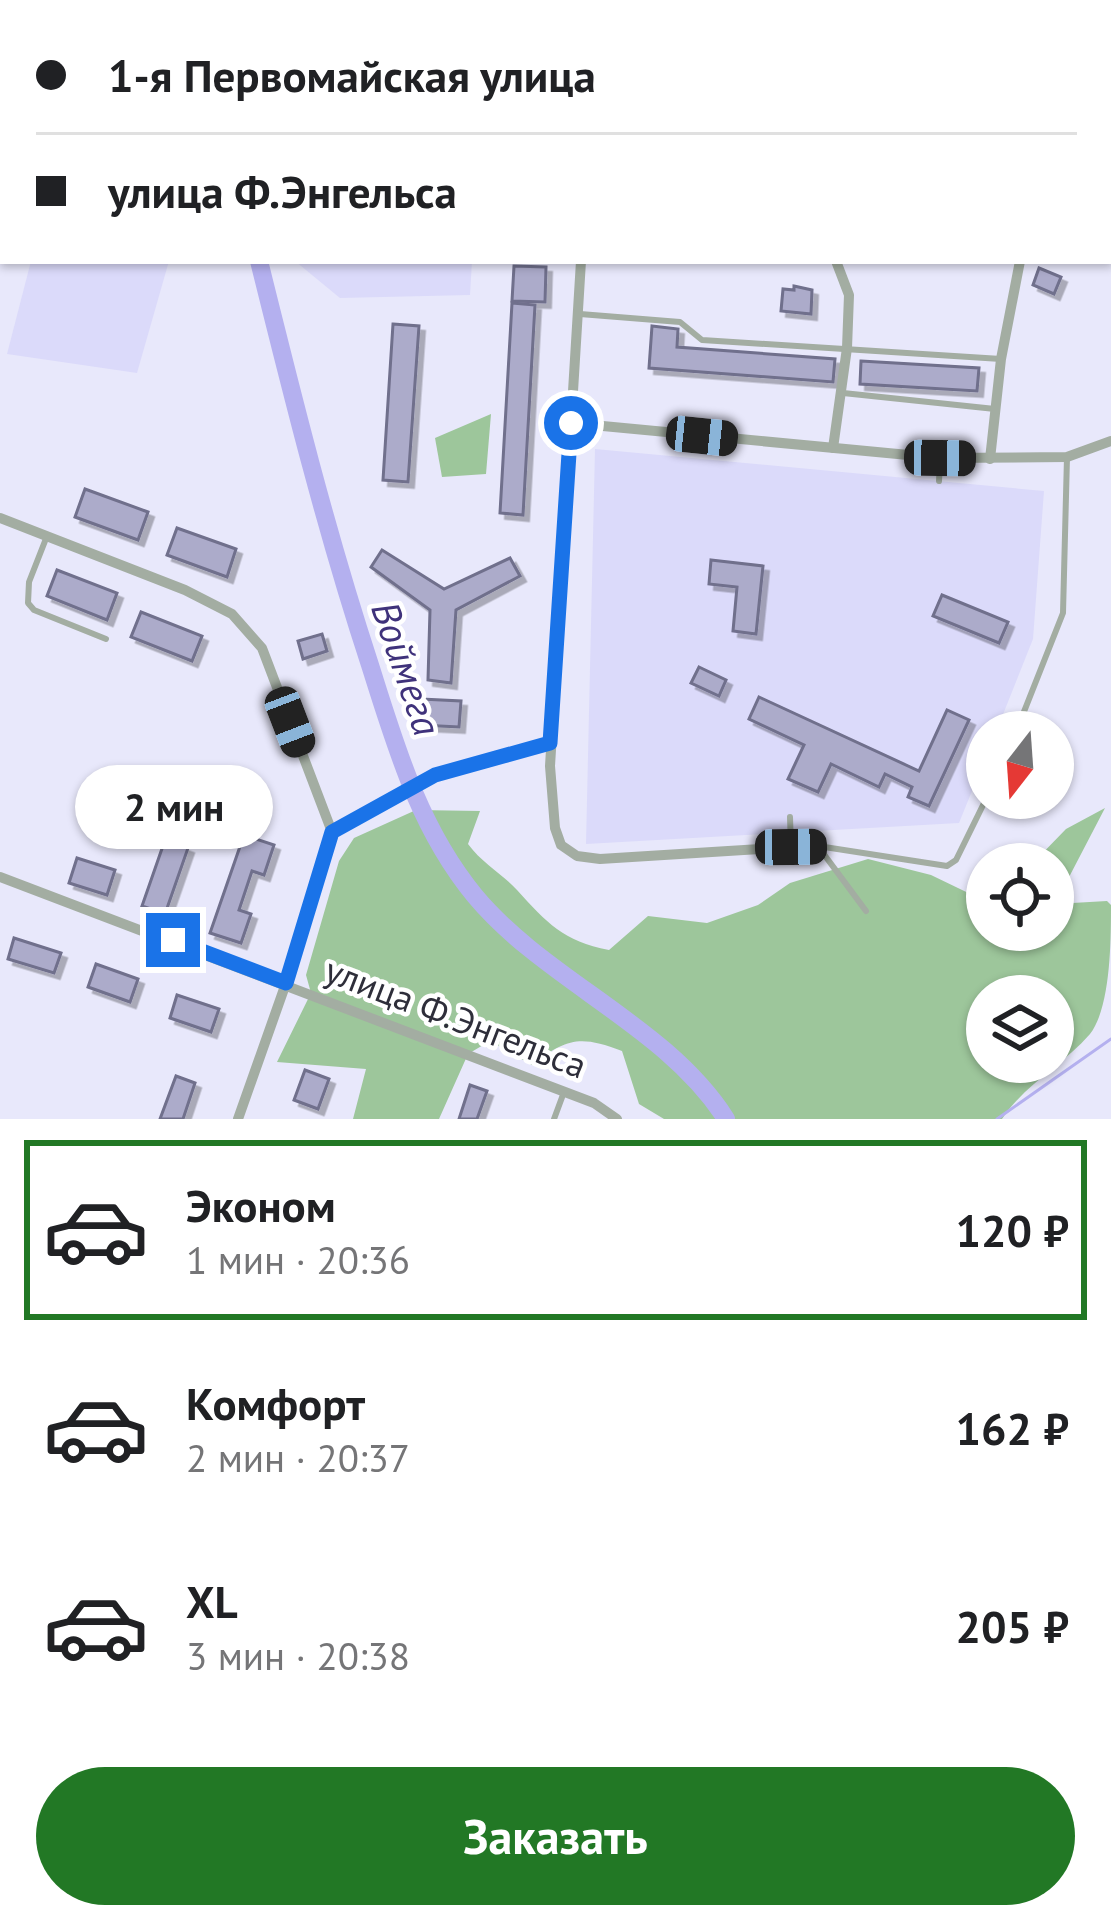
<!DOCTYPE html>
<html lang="ru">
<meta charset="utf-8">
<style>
:root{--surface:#fff;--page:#f6f6f6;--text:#202124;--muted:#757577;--line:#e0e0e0;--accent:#227825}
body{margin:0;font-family:"PT Sans",sans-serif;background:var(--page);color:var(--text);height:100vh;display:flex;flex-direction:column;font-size:45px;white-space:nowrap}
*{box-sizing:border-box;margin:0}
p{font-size:39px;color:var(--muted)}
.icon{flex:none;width:66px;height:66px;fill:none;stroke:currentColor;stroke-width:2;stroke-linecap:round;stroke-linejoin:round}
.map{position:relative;height:1119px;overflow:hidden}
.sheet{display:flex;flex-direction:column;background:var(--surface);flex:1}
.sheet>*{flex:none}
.guide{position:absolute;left:0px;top:0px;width:1113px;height:264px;box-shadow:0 3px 9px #0004;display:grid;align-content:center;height:264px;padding:0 36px;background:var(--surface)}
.needle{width:78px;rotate:197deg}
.controls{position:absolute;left:966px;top:711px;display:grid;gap:24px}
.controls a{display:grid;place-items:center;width:108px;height:108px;border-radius:50%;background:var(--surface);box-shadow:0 3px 9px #0004;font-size:60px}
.end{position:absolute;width:54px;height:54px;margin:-27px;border:15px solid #1a73e8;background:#fff;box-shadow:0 0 0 6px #fff}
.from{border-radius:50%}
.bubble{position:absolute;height:84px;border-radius:42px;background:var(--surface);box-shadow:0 3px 9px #0004;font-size:39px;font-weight:700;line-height:84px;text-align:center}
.car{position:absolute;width:36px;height:72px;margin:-36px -18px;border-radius:15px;box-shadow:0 0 9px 3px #0007;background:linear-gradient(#222 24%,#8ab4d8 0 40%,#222 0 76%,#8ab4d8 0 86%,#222 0)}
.guide b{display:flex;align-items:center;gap:42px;height:114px;font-size:45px}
.guide b+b{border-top:3px solid var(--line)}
.guide i{width:30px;height:30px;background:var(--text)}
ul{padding:21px 0 0;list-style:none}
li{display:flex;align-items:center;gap:36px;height:180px;margin:0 24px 18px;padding:0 12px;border:6px solid transparent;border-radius:0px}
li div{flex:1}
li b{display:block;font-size:45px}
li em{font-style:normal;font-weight:700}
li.active{border-color:var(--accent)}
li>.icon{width:108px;height:108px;stroke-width:1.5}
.action{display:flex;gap:24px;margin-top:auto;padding:24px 36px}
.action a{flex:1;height:138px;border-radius:72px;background:var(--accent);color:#fff;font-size:48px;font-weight:700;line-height:138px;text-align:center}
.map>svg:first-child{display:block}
.built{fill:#dbdafa}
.green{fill:#9dc69b;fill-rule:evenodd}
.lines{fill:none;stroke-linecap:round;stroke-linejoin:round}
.stream{stroke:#b4b0ef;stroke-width:3}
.river{stroke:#b4b0ef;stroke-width:18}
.building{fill:#acabca;stroke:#706f8c;stroke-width:3;filter:url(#shadow)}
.service{stroke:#a3ada2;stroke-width:6}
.minor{stroke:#a3ada2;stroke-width:10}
.route{stroke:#1a73e8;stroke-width:15}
.labels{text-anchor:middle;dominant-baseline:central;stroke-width:9;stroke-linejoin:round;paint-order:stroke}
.street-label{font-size:36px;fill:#2e2e3a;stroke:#fff}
.water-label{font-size:39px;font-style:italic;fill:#3f327b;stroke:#fff}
</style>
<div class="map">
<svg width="1111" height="1119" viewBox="0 0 1111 1119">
<defs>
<filter id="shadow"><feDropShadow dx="5.5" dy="5.5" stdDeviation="0" flood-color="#0004"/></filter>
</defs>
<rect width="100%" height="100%" fill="#e8e8fb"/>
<g class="built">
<path d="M 31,261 L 169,261 L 137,373 L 7,354 Z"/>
<path d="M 295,261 L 472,261 L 470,295 L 340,298 Z"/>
<path d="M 595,449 L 1044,491 L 1033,639 L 996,732 L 987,732 L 987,754 L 959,823 L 586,844 Z"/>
</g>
<g class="green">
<path d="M 491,414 L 486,474 L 442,477 L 435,438 Z"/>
<path d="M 1105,808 L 1055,904 L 1107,901 L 1111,905 C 1111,939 1111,1007 1090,1034 C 1063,1065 1025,1084 1002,1119 L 664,1119 L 639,1104 L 622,1051 C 580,1035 567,1038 532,1065 L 490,1041 L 468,1054 L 439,1119 L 353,1119 L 366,1069 L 277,1062 L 311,993 L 306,975 L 339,861 L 354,838 L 416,810 L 480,811 L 468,844 C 482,863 501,873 517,890 C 547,923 563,941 609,950 L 648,916 L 707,923 L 758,905 L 790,883 L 868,859 L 931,875 L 987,902 L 987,930 L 1053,930 L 1053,864 L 1032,864 L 1066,829 ZM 987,996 L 1053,996 L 1053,1062 L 987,1062 Z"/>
</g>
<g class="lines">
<path class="stream" d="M 997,1119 L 1111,1039"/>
<g class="river">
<path d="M 183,0 L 186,3"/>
<path d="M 259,261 C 293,398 326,531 370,665 C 396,747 419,828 475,896 C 546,981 667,1026 726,1119"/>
</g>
</g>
<g class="building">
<path d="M 514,266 L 546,267 L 545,302 L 512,301 Z"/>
<path d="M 1039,268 L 1061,277 L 1054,294 L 1033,285 Z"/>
<path d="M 794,286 L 812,290 L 811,314 L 781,311 L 783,289 L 794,290 Z"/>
<path d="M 512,303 L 535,305 L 523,515 L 500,513 Z"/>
<path d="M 393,324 L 419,326 L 408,482 L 383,480 Z"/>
<path d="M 652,326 L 678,329 L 677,347 L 835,359 L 833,382 L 649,368 Z"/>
<path d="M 861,361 L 979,368 L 977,391 L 860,384 Z"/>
<path d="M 85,489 L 148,512 L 138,540 L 75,517 Z"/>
<path d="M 177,528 L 236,549 L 227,577 L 167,555 Z"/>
<path d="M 382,550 L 444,589 L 510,558 L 520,576 L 456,610 L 451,683 L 428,680 L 430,610 L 371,567 Z"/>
<path d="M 711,560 L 763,566 L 756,634 L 733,631 L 737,587 L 709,584 Z"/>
<path d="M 57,570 L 117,593 L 107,620 L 47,596 Z"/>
<path d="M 942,595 L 1008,622 L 999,643 L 933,616 Z"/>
<path d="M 141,612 L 202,636 L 192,661 L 131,637 Z"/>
<path d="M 322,634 L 327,651 L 303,659 L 298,641 Z"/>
<path d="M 699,667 L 726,680 L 719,696 L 691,683 Z"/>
<path d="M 759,697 L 919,771 L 947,710 L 969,720 L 929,806 L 908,797 L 912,787 L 885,774 L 879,787 L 831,764 L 818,792 L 788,779 L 804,745 L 749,719 Z"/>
<path d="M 421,699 L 461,701 L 459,727 L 420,725 Z"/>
<path d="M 221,781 L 261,793 L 254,817 L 214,804 Z"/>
<path d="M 244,835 L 274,845 L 264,875 L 252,871 L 239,910 L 251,914 L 241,943 L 210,933 Z"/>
<path d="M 165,840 L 188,848 L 165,914 L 142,906 Z"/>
<path d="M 77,858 L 115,870 L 107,895 L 69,883 Z"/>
<path d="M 14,938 L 61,953 L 54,973 L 8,959 Z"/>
<path d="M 96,964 L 138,979 L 130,1002 L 88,987 Z"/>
<path d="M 177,995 L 219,1009 L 211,1032 L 170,1018 Z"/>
<path d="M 305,1070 L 329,1079 L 318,1109 L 294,1100 Z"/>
<path d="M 176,1076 L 195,1083 L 183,1119 L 160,1119 Z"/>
<path d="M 470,1085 L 487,1091 L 477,1119 L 459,1119 Z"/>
</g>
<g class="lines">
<g class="service">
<path d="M 580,314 L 680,322 L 702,340 L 1001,359"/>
<path d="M 843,393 L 995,409"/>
<path d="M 939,481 L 940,461"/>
<path d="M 47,536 L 29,582 L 28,603 L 34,610 L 106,639"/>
<path d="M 1016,732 L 1063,613 L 1067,457"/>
<path d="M 790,817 L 791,847 L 818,846 L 947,866 L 956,860 L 987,797"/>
<path d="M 820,849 L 866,911"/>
<path d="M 554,1119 L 564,1092"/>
</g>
<g class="minor">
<path d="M 370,0 L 370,3"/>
<path d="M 597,3 L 597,0"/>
<path d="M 866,3 L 867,0"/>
<path d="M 1094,3 L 1095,0"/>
<path d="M 581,261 L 550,766 L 555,828 L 561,845 L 577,856 L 600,859 L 791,847"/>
<path d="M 571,423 L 940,458 L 1067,457 L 1111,441"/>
<path d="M 833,448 L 847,348 L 849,295 L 836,261"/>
<path d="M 990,459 L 1001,359 L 1020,261"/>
<path d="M 0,518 L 185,590 L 232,614 L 262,648 L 332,832"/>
<path d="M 0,877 L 594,1103 L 617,1119"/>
<path d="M 238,1119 L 291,969 L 332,832 L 435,775 L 550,743"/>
</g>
</g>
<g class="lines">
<path class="route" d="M 173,940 L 286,983 L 332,832 L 435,775 L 550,743 L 571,423"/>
</g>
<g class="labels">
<g class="street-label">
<text transform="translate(456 1017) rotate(21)">улица Ф.Энгельса</text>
</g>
<g class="water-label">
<text transform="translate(407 668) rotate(71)">Воймега</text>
</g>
</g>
</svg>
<div class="controls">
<a><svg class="needle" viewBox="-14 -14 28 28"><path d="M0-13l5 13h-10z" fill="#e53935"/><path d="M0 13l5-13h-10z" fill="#757577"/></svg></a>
<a><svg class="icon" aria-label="locate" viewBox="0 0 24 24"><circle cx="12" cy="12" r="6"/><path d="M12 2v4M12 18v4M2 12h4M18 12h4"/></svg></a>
<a><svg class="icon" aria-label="layers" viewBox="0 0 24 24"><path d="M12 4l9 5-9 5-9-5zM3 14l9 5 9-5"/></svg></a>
</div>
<i class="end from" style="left:571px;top:423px"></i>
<i class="end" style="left:173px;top:940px"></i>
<div class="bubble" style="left:75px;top:765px;width:198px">2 мин</div>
<i class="car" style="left:702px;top:436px;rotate:96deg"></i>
<i class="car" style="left:940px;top:458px;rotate:91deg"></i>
<i class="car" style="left:290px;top:722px;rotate:159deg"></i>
<i class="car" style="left:791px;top:847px;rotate:89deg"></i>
<div class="guide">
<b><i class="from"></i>1-я Первомайская улица</b>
<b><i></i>улица Ф.Энгельса</b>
</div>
</div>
<section class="sheet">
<ul>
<li class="active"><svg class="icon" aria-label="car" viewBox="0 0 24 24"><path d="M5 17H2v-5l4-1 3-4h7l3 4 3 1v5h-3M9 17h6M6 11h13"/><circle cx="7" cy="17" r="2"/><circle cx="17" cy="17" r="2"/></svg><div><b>Эконом</b><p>1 мин · 20:36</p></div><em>120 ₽</em></li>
<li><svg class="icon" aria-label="car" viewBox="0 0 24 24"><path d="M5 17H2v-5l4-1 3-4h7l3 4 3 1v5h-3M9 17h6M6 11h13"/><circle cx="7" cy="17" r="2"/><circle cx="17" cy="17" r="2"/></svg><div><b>Комфорт</b><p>2 мин · 20:37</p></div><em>162 ₽</em></li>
<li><svg class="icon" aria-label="car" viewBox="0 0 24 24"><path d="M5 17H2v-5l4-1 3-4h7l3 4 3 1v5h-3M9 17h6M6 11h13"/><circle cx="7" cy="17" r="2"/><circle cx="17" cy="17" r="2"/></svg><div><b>XL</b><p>3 мин · 20:38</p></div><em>205 ₽</em></li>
</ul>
<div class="action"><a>Заказать</a></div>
</section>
